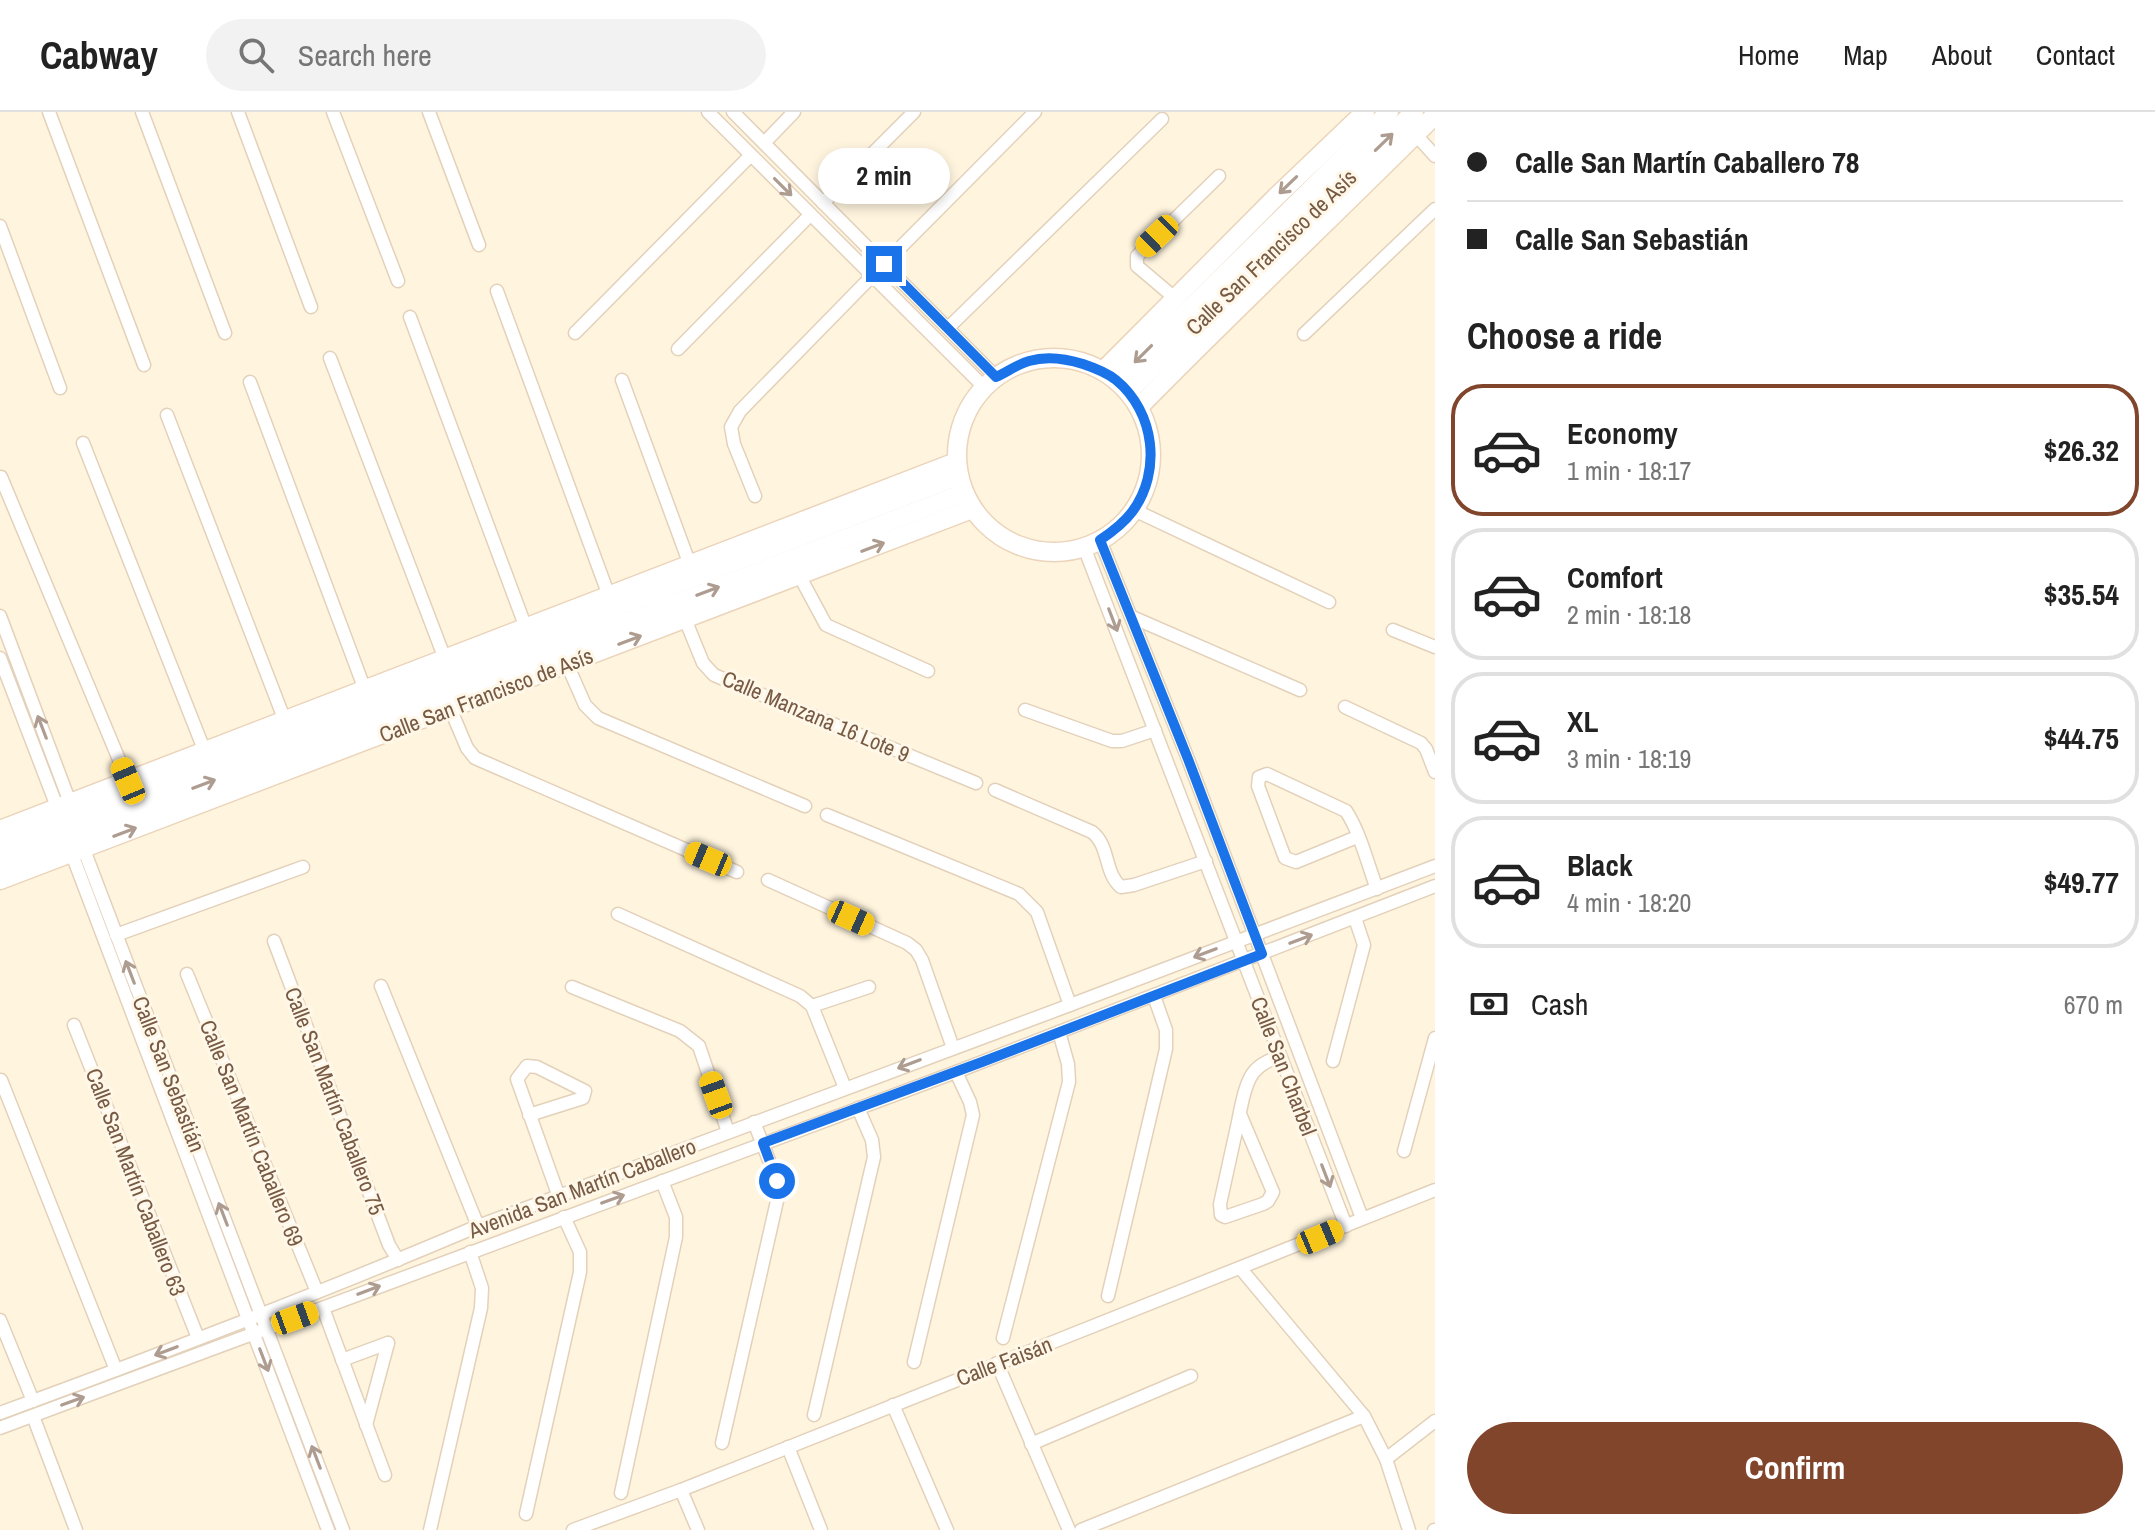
<!DOCTYPE html>
<meta charset="utf-8">
<style>
:root{--surface:#fff;--page:#f2f2f2;--text:#222;--muted:#767676;--line:#e0e0e0;--accent:#81452b}
body{margin:0;font-family:"Archivo Narrow",sans-serif;background:var(--page);color:var(--text);height:100vh;display:flex;flex-direction:column;font-size:30px;white-space:nowrap}
*{box-sizing:border-box;margin:0}
p{font-size:26px;color:var(--muted)}
.icon{flex:none;width:44px;height:44px;fill:none;stroke:currentColor;stroke-width:2;stroke-linecap:round;stroke-linejoin:round}
.map{position:relative;flex:1;overflow:hidden}
.panel{display:flex;flex-direction:column;background:var(--surface);width:720px}
.panel>*{flex:none}
.banner{display:grid;align-content:center;height:176px;padding:0 32px;background:var(--surface)}
.end{position:absolute;width:36px;height:36px;margin:-18px;border:10px solid #1a73e8;background:#fff;box-shadow:0 0 0 4px #fff}
.from{border-radius:50%}
.bubble{position:absolute;height:56px;border-radius:28px;background:var(--surface);box-shadow:0 4px 12px #0003;font-size:26px;font-weight:700;line-height:56px;text-align:center}
.car{position:absolute;width:24px;height:48px;margin:-24px -12px;border-radius:10px;box-shadow:0 0 6px 2px #0007;background:linear-gradient(#f5c518 24%,#345 0 40%,#f5c518 0 76%,#345 0 86%,#f5c518 0)}
.banner b{display:flex;align-items:center;gap:28px;height:76px;font-size:30px}
.banner b+b{border-top:2px solid var(--line)}
.banner i{width:20px;height:20px;background:var(--text)}
ul{padding:0;list-style:none}
li{display:flex;align-items:center;gap:24px;height:132px;margin:0 16px 12px;padding:0 16px;border:4px solid var(--line);border-radius:32px}
li div{flex:1}
li b{display:block;font-size:30px}
li em{font-style:normal;font-weight:700}
li.active{border-color:var(--accent)}
li>.icon{width:72px;height:72px;stroke-width:1.5}
h2{padding:0 32px;font-size:36px;line-height:96px}
.pay{display:flex;align-items:center;gap:20px;height:88px;padding:0 32px;font-size:30px}
.pay p{margin-inline-start:auto}
.button{display:flex;gap:16px;margin-top:auto;padding:16px 32px}
.button a{flex:1;height:92px;border-radius:48px;background:var(--accent);color:#fff;font-size:32px;font-weight:700;line-height:92px;text-align:center}
header{display:flex;align-items:center;gap:48px;box-sizing:border-box;height:112px;padding:0 40px;background:var(--surface);border-bottom:2px solid var(--line)}
header strong{font-size:38px}
nav{display:flex;gap:44px;margin-inline-start:auto;font-size:28px}
.search{width:560px;height:72px;background:var(--page);display:flex;align-items:center;gap:20px;box-sizing:border-box;padding:0 28px;border-radius:44px;color:var(--muted);font-size:30px}
main{display:flex;flex:1;min-height:0}
.map>svg:first-child{display:block}
.lines{fill:none;stroke-linecap:round;stroke-linejoin:round}
.street-casing{stroke:#e3d1ba;stroke-width:15}
.secondary-casing{stroke:#ebd4ba;stroke-width:21}
.street{stroke:#fff;stroke-width:12}
.secondary{stroke:#fff;stroke-width:18}
.oneway{stroke:#ad9c8f}
.route{stroke:#1a73e8;stroke-width:10}
.labels{text-anchor:middle;dominant-baseline:central;stroke-width:6;stroke-linejoin:round;paint-order:stroke}
.street-label{font-size:22px;fill:#775a44;stroke:#fff7e8}
</style>
<header>
<strong>Cabway</strong>
<div class="search"><svg class="icon" aria-label="search" viewBox="0 0 24 24"><circle cx="10" cy="10" r="6"/><path d="M15 15l6 6"/></svg>Search here</div>
<nav><a>Home</a><a>Map</a><a>About</a><a>Contact</a></nav>
</header>
<main>
<div class="map">
<svg width="1435" height="1418" viewBox="0 0 1435 1418">
<rect width="100%" height="100%" fill="#fff5df"/>
<g class="lines">
<g class="street-casing">
<g id="street">
<path d="M 49,0 L 144,253"/>
<path d="M 142,0 L 225,221"/>
<path d="M 238,0 L 311,195"/>
<path d="M 333,0 L 398,169"/>
<path d="M 429,0 L 479,133"/>
<path d="M 708,0 L 984,275"/>
<path d="M 733,0 L 996,265"/>
<path d="M 1416,23 L 1435,44"/>
<path d="M 764,31 L 794,0"/>
<path d="M 823,91 L 914,0"/>
<path d="M 0,114 L 60,276"/>
<path d="M 884,152 L 1035,0"/>
<path d="M 497,179 L 609,484"/>
<path d="M 1176,187 L 1137,154 L 1137,144 L 1219,64"/>
<path d="M 410,205 L 526,516"/>
<path d="M 948,216 L 1162,7"/>
<path d="M 575,221 L 751,43"/>
<path d="M 1304,222 L 1435,97"/>
<path d="M 678,237 L 810,103"/>
<path d="M 330,246 L 445,547"/>
<path d="M 622,268 L 690,453"/>
<path d="M 250,270 L 365,578"/>
<path d="M 167,303 L 285,609"/>
<path d="M 83,331 L 205,640"/>
<path d="M 1,365 L 128,669"/>
<path d="M 755,384 L 734,332 L 731,315 L 740,299 L 871,165"/>
<path d="M 1134,398 L 1329,490"/>
<path d="M 1100,428 L 1188,647 L 1362,1106"/>
<path d="M 1084,435 L 1346,1114"/>
<path d="M 799,463 L 826,513 L 928,559"/>
<path d="M 0,504 L 72,696"/>
<path d="M 1132,505 L 1300,578"/>
<path d="M 685,507 L 703,551 L 714,563 L 976,671"/>
<path d="M 1393,518 L 1435,535"/>
<path d="M 0,546 L 59,700"/>
<path d="M 567,552 L 585,593 L 598,606 L 805,694"/>
<path d="M 1345,595 L 1421,631 L 1426,637 L 1435,660"/>
<path d="M 450,596 L 467,636 L 475,646 L 737,760"/>
<path d="M 1025,598 L 1112,629 L 1122,629 L 1155,618"/>
<path d="M 995,678 L 1092,720 C 1110,734 1104,761 1121,775 L 1134,773 L 1206,749"/>
<path d="M 827,703 L 1019,782 L 1037,800 L 1070,893"/>
<path d="M 1357,725 L 1296,750 L 1285,746 L 1258,674 L 1259,665 L 1267,662 L 1346,699 C 1360,720 1368,753 1377,777"/>
<path d="M 81,730 L 343,1418"/>
<path d="M 70,737 L 328,1418"/>
<path d="M 768,768 L 907,831 L 916,838 L 922,848 L 953,936"/>
<path d="M 618,802 L 800,884 L 812,894 L 845,976"/>
<path d="M 116,823 L 303,755"/>
<path d="M 274,829 L 389,1133 L 398,1148"/>
<path d="M 187,862 L 317,1180"/>
<path d="M 381,874 L 478,1114"/>
<path d="M 572,875 L 680,919 L 699,934 L 728,1020"/>
<path d="M 812,894 L 869,875"/>
<path d="M 74,913 L 198,1226"/>
<path d="M 1333,949 L 1364,833 L 1355,806"/>
<path d="M 1,968 L 116,1258"/>
<path d="M 1240,1002 L 1273,1080 L 1268,1089 L 1263,1092 L 1225,1105 L 1221,1103 L 1220,1092 C 1226,1064 1232,1037 1238,1010 C 1241,996 1243,979 1250,966 C 1256,954 1267,949 1280,944"/>
<path d="M 529,1003 L 583,986 L 585,979 L 537,955 L 527,954 L 517,967 L 559,1085"/>
<path d="M 1404,1039 L 1435,926"/>
<path d="M 1241,1157 L 1364,1304 L 1386,1347 L 1409,1418"/>
<path d="M 1108,1184 L 1166,937 L 1166,918 L 1154,884"/>
<path d="M 323,1196 L 385,1363"/>
<path d="M 0,1208 L 33,1289"/>
<path d="M 1003,1226 L 1069,970 L 1068,952 L 1059,920"/>
<path d="M 342,1248 L 388,1231"/>
<path d="M 914,1250 L 973,1003 L 970,990 L 956,960"/>
<path d="M 997,1251 L 1069,1418"/>
<path d="M 893,1293 L 947,1418"/>
<path d="M 0,1301 C 161,1242 321,1181 478,1114 L 1070,893 L 1435,754"/>
<path d="M 814,1303 L 874,1045 L 872,1028 L 858,996"/>
<path d="M 33,1304 L 76,1418"/>
<path d="M 366,1313 L 388,1231"/>
<path d="M 0,1316 L 956,960 L 1435,774"/>
<path d="M 722,1331 L 777,1089 L 777,1069 L 754,1010"/>
<path d="M 1031,1332 L 1191,1264"/>
<path d="M 788,1335 L 821,1418"/>
<path d="M 1386,1347 L 1435,1309"/>
<path d="M 681,1378 L 698,1418"/>
<path d="M 621,1381 L 676,1125 L 676,1105 L 662,1069"/>
<path d="M 526,1402 L 580,1160 L 580,1140 L 564,1105"/>
<path d="M 430,1418 L 481,1196 L 482,1176 L 470,1140"/>
<path d="M 573,1418 L 681,1378 L 1435,1078"/>
<path d="M 1081,1418 L 1364,1304"/>
<path d="M 1434,1418 L 1435,1418"/>
</g>
</g>
<g class="secondary-casing">
<g id="secondary">
<circle cx="1054" cy="343" r="97"/>
<path d="M 1103,259 L 1276,85 L 1365,0"/>
<path d="M 1117,269 L 1389,0"/>
<path d="M 1128,280 L 1414,0"/>
<path d="M 1139,295 C 1236,196 1337,101 1435,3"/>
<path d="M 0,718 L 956,350"/>
<path d="M 0,732 L 958,364"/>
<path d="M 0,750 L 964,381"/>
<path d="M 0,768 L 972,397"/>
</g>
</g>
<use href="#street" class="street"/>
<use href="#secondary" class="secondary"/>
</g>
<defs><path id="oneway-shaft" d="M-6 0H5M1.5-3L5.5 0L1.5 3" fill="none" stroke-width="1.6" stroke-linecap="round" stroke-linejoin="round" transform="scale(2)"/></defs>
<g class="oneway">
<use href="#oneway-shaft" transform="translate(1384 30) rotate(-44)"/>
<use href="#oneway-shaft" transform="translate(1288 73) rotate(136)"/>
<use href="#oneway-shaft" transform="translate(783 75) rotate(45)"/>
<use href="#oneway-shaft" transform="translate(1143 242) rotate(135)"/>
<use href="#oneway-shaft" transform="translate(873 435) rotate(-21)"/>
<use href="#oneway-shaft" transform="translate(708 479) rotate(-21)"/>
<use href="#oneway-shaft" transform="translate(1113 508) rotate(69)"/>
<use href="#oneway-shaft" transform="translate(630 528) rotate(-21)"/>
<use href="#oneway-shaft" transform="translate(42 615) rotate(-111)"/>
<use href="#oneway-shaft" transform="translate(204 672) rotate(-21)"/>
<use href="#oneway-shaft" transform="translate(125 720) rotate(-21)"/>
<use href="#oneway-shaft" transform="translate(1301 827) rotate(-21)"/>
<use href="#oneway-shaft" transform="translate(1205 841) rotate(159)"/>
<use href="#oneway-shaft" transform="translate(130 860) rotate(-111)"/>
<use href="#oneway-shaft" transform="translate(909 952) rotate(159)"/>
<use href="#oneway-shaft" transform="translate(1326 1064) rotate(69)"/>
<use href="#oneway-shaft" transform="translate(613 1087) rotate(-20)"/>
<use href="#oneway-shaft" transform="translate(223 1102) rotate(-111)"/>
<use href="#oneway-shaft" transform="translate(369 1178) rotate(-21)"/>
<use href="#oneway-shaft" transform="translate(166 1239) rotate(159)"/>
<use href="#oneway-shaft" transform="translate(264 1248) rotate(69)"/>
<use href="#oneway-shaft" transform="translate(73 1289) rotate(-20)"/>
<use href="#oneway-shaft" transform="translate(316 1345) rotate(-111)"/>
</g>
<g class="lines">
<path class="route" d="M 777,1069 L 763,1031 L 982,950 L 1262,842 L 1188,647 L 1100,428 C 1112,420 1123,412 1132,400 C 1162,360 1155,300 1116,268 C 1106,260 1095,256 1083,252 C 1067,247 1046,244 1029,249 C 1018,252 1007,260 996,265 L 884,152"/>
</g>
<g class="labels">
<g class="street-label">
<text transform="translate(1271 140) rotate(-44)">Calle San Francisco de Asís</text>
<text transform="translate(486 583) rotate(-21)">Calle San Francisco de Asís</text>
<text transform="translate(816 604) rotate(23)">Calle Manzana 16 Lote 9</text>
<text transform="translate(1284 954) rotate(69)">Calle San Charbel</text>
<text transform="translate(169 962) rotate(69)">Calle San Sebastián</text>
<text transform="translate(335 989) rotate(69)">Calle San Martín Caballero 75</text>
<text transform="translate(252 1021) rotate(68)">Calle San Martín Caballero 69</text>
<text transform="translate(136 1070) rotate(69)">Calle San Martín Caballero 63</text>
<text transform="translate(582 1076) rotate(-21)">Avenida San Martín Caballero</text>
<text transform="translate(1004 1249) rotate(-21)">Calle Faisán</text>
</g>
</g>
</svg>
<i class="end from" style="left:777px;top:1069px"></i>
<i class="end" style="left:884px;top:152px"></i>
<div class="bubble" style="left:818px;top:36px;width:132px">2 min</div>
<i class="car" style="left:1157px;top:124px;rotate:226deg"></i>
<i class="car" style="left:128px;top:669px;rotate:337deg"></i>
<i class="car" style="left:708px;top:747px;rotate:293deg"></i>
<i class="car" style="left:851px;top:806px;rotate:114deg"></i>
<i class="car" style="left:716px;top:983px;rotate:340deg"></i>
<i class="car" style="left:1320px;top:1125px;rotate:67deg"></i>
<i class="car" style="left:295px;top:1206px;rotate:70deg"></i>
</div>
<section class="panel">
<div class="banner">
<b><i class="from"></i>Calle San Martín Caballero 78</b>
<b><i></i>Calle San Sebastián</b>
</div>
<h2>Choose a ride</h2>
<ul>
<li class="active"><svg class="icon" aria-label="car" viewBox="0 0 24 24"><path d="M5 17H2v-5l4-1 3-4h7l3 4 3 1v5h-3M9 17h6M6 11h13"/><circle cx="7" cy="17" r="2"/><circle cx="17" cy="17" r="2"/></svg><div><b>Economy</b><p>1 min · 18:17</p></div><em>$26.32</em></li>
<li><svg class="icon" aria-label="car" viewBox="0 0 24 24"><path d="M5 17H2v-5l4-1 3-4h7l3 4 3 1v5h-3M9 17h6M6 11h13"/><circle cx="7" cy="17" r="2"/><circle cx="17" cy="17" r="2"/></svg><div><b>Comfort</b><p>2 min · 18:18</p></div><em>$35.54</em></li>
<li><svg class="icon" aria-label="car" viewBox="0 0 24 24"><path d="M5 17H2v-5l4-1 3-4h7l3 4 3 1v5h-3M9 17h6M6 11h13"/><circle cx="7" cy="17" r="2"/><circle cx="17" cy="17" r="2"/></svg><div><b>XL</b><p>3 min · 18:19</p></div><em>$44.75</em></li>
<li><svg class="icon" aria-label="car" viewBox="0 0 24 24"><path d="M5 17H2v-5l4-1 3-4h7l3 4 3 1v5h-3M9 17h6M6 11h13"/><circle cx="7" cy="17" r="2"/><circle cx="17" cy="17" r="2"/></svg><div><b>Black</b><p>4 min · 18:20</p></div><em>$49.77</em></li>
</ul>
<div class="pay"><svg class="icon" aria-label="cash" viewBox="0 0 24 24"><path d="M3 7h18v10H3z"/><circle cx="12" cy="12" r="2"/></svg>Cash<p>670 m</p></div>
<div class="button"><a>Confirm</a></div>
</section>
</main>
